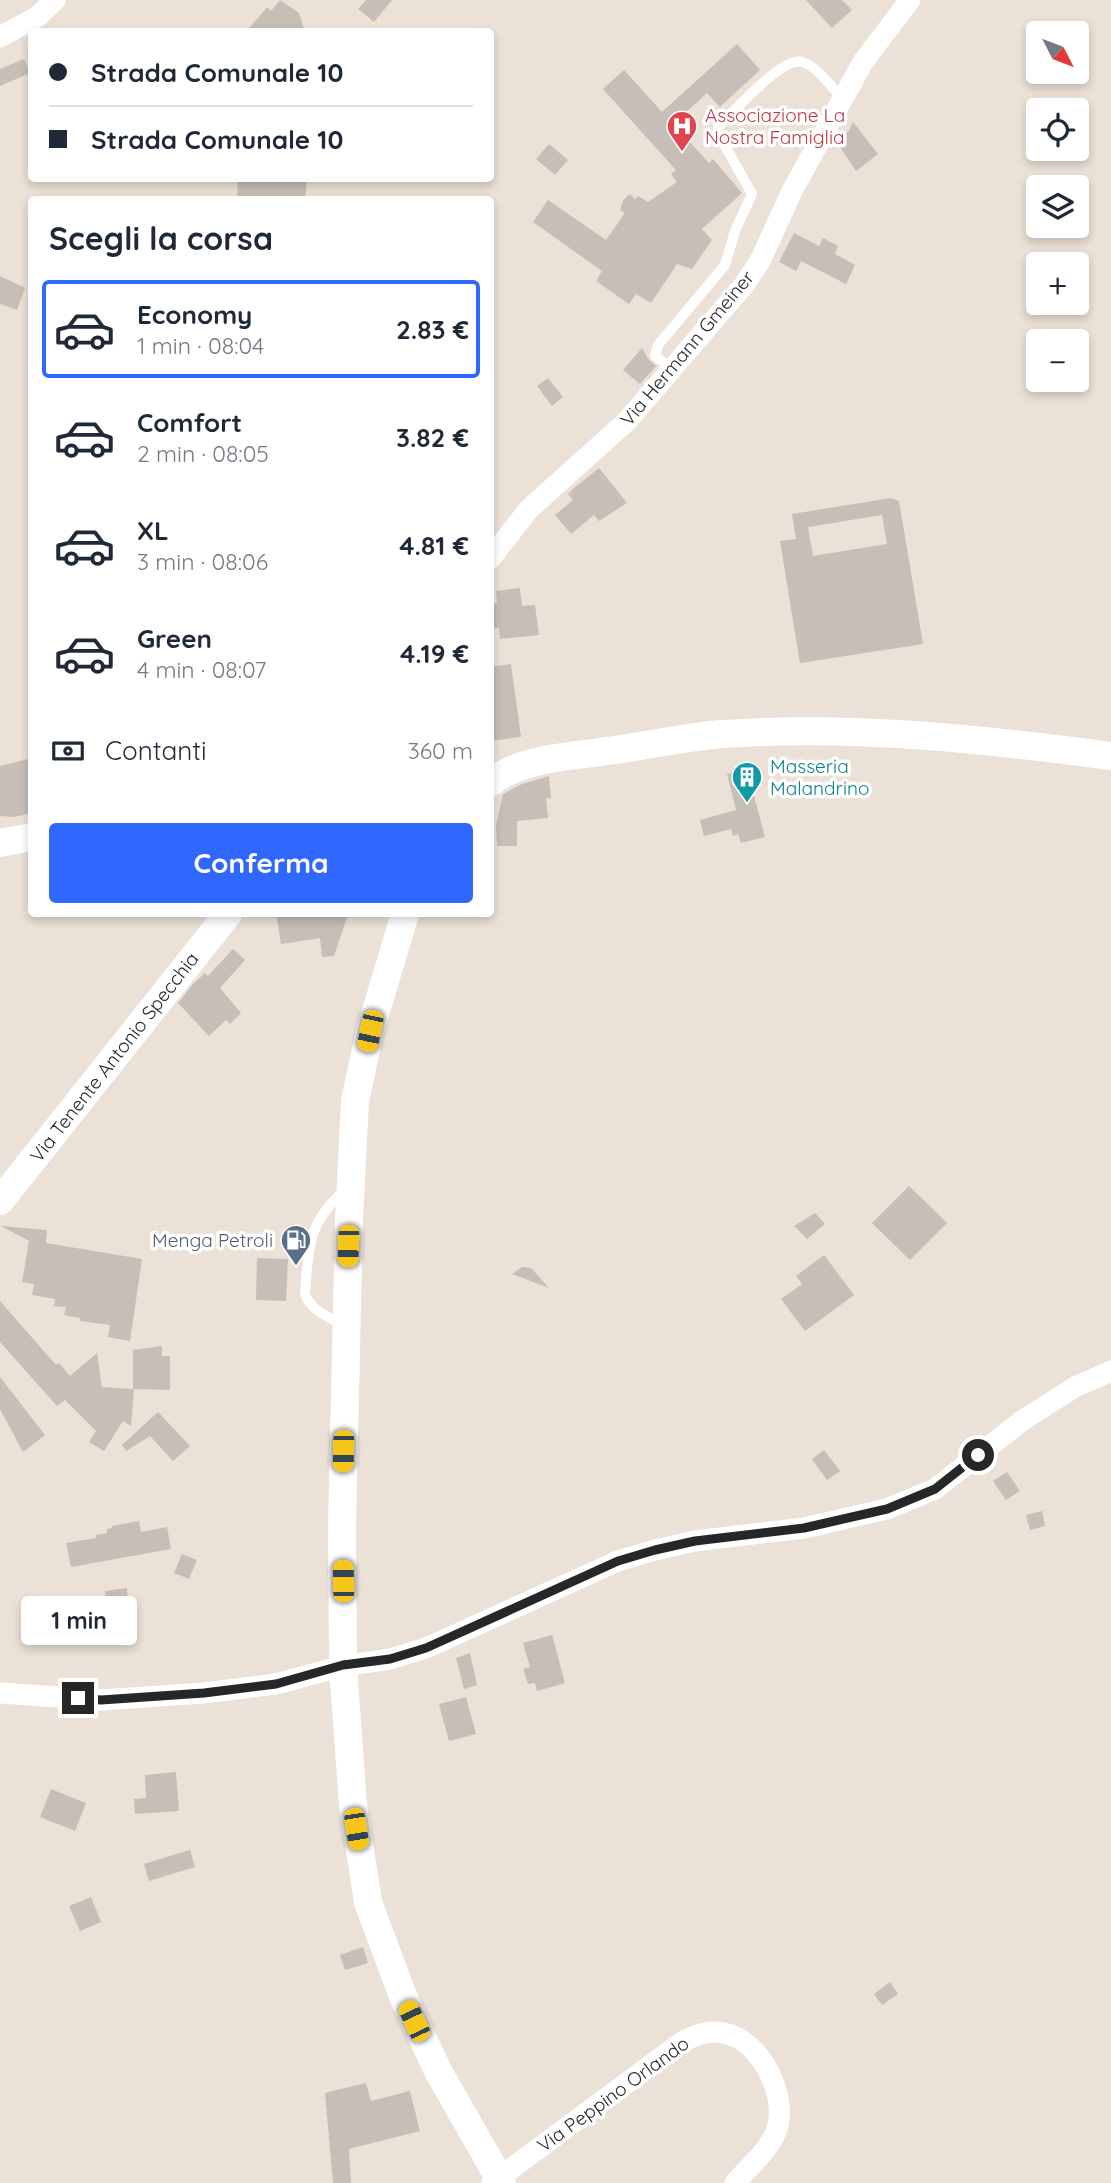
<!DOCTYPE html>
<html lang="it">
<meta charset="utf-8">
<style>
:root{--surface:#fff;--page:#f6f6f7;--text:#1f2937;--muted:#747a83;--line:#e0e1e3;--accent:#3067ff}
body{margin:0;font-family:Quicksand,sans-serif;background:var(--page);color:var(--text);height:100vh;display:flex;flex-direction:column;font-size:26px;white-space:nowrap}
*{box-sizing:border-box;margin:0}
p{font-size:23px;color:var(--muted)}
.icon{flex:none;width:38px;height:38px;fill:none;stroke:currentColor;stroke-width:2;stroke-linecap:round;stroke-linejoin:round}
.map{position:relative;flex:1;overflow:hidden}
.details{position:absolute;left:28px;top:196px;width:466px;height:721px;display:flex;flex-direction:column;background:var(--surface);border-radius:7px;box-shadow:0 4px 10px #0003}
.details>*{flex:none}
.top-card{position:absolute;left:28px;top:28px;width:466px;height:154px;border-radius:7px;box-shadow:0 4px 10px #0003;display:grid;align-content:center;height:154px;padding:0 21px;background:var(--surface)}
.needle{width:46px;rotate:132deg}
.tools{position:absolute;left:1026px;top:21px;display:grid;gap:14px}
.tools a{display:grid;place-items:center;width:63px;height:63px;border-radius:7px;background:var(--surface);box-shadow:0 4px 10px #0003;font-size:35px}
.end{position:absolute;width:32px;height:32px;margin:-16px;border:9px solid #272727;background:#fff;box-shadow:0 0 0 4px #fff}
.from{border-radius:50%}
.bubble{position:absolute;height:49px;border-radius:7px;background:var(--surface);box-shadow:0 4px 10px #0003;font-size:23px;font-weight:800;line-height:49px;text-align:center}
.car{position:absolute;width:21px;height:42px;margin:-21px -10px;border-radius:9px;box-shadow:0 0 5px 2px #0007;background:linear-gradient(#f5c518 24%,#345 0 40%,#f5c518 0 76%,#345 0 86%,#f5c518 0)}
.top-card b{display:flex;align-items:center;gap:24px;height:66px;font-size:26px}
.top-card b+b{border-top:2px solid var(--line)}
.top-card i{width:18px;height:18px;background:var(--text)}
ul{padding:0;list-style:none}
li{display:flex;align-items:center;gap:21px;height:98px;margin:0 14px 10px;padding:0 7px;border:4px solid transparent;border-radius:7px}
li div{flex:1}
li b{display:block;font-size:26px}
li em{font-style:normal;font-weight:800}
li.on{border-color:var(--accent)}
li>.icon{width:63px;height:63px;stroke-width:1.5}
h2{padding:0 21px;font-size:32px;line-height:84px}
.pay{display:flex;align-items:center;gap:18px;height:77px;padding:0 21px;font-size:26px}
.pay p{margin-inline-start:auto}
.primary-button{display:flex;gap:14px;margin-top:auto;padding:14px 21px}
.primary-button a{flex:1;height:80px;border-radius:7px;background:var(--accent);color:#fff;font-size:28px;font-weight:800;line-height:80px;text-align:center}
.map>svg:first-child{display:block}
.building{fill:#c6beb7;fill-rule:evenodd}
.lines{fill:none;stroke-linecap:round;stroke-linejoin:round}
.lane{stroke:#fff;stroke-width:10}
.street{stroke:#fff;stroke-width:21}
.secondary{stroke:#fff;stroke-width:28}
.route{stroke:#272727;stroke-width:9}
.labels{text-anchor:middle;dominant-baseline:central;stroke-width:7;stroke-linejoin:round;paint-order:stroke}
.health-label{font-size:19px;fill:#be3a42;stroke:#fff;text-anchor:start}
.street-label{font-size:19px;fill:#272727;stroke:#fff}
.culture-label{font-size:19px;fill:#0d838f;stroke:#fff;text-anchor:start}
.service-label{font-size:19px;fill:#4e5e75;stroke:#fff;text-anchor:end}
</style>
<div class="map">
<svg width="1111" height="2183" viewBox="0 0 1111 2183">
<rect width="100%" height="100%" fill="#ebe1d6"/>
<g class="building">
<path d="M 280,0 L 299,13 L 305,32 L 246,32 L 267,7 L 271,11 Z"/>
<path d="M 366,0 L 392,0 L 374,22 L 358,9 Z"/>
<path d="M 806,0 L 842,0 L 852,10 L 832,28 Z"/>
<path d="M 737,44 L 760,70 L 720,107 L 707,93 L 673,124 L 709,163 L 713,159 L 742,193 L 702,229 L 712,240 L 692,269 L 677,264 L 651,303 L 636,294 L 629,304 L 596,281 L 602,271 L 533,222 L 548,200 L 606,240 L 625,213 L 620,210 L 623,200 L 630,194 L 635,199 L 638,196 L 648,202 L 677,182 L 671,174 L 676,170 L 603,89 L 624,70 L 662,112 Z"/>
<path d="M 24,59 L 30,73 L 0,86 L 0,69 Z"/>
<path d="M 853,122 L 878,154 L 856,171 L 836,141 L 849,131 Z"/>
<path d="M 549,144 L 568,160 L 555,175 L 536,159 Z"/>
<path d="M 238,178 L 307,178 L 305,200 L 237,200 Z"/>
<path d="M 794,233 L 819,246 L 823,238 L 838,246 L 835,254 L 855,265 L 846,284 L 801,261 L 796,271 L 779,262 Z"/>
<path d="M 0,276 L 25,288 L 17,310 L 0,304 Z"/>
<path d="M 642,348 L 648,359 L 656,366 L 640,384 L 623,370 Z"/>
<path d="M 548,378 L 563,397 L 552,406 L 537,386 Z"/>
<path d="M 599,468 L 627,503 L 599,521 L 594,515 L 571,534 L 555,515 L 573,500 L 568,494 L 573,489 Z"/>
<path d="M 891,498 L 899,501 L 923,644 L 800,663 L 780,541 L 796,539 L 792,514 ZM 882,515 L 887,544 L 813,556 L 808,527 Z"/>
<path d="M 520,588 L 522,606 L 535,605 L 539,635 L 500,639 L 499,628 L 490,629 L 490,604 L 497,603 L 496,591 Z"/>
<path d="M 511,664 L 521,737 L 490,741 L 490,667 Z"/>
<path d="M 32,758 L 32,813 L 14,817 L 0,816 L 0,766 Z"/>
<path d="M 747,769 L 765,837 L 741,843 L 738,834 L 733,836 L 731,829 L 704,836 L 700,820 L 736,810 L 727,774 Z"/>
<path d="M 549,776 L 551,798 L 546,798 L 548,818 L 517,821 L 517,846 L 497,846 L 496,825 L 503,794 L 522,784 Z"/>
<path d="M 276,914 L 348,914 L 334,956 L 322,957 L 320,938 L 281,944 Z"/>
<path d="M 233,949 L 245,960 L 220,988 L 241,1013 L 230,1024 L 226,1020 L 209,1036 L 178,1003 L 193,984 L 205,973 L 208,976 Z"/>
<path d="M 909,1186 L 947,1223 L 910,1260 L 872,1223 Z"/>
<path d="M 815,1213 L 825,1224 L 807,1239 L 794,1226 Z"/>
<path d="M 1,1226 L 47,1230 L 46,1243 L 142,1259 L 130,1341 L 108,1337 L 110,1325 L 80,1321 L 80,1318 L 64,1315 L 66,1307 L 54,1306 L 55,1299 L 32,1295 L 34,1284 L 22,1282 L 29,1241 Z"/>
<path d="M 824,1255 L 854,1295 L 805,1331 L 781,1299 L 802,1284 L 796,1276 Z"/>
<path d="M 257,1258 L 288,1259 L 286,1301 L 256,1300 Z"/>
<path d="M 522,1267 L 531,1268 L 549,1288 L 512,1274 Z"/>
<path d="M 0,1301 L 56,1365 L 59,1363 L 70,1376 L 97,1353 L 102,1387 L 133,1389 L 133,1350 L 162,1346 L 162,1356 L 170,1356 L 170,1390 L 134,1389 L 131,1426 L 123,1421 L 104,1451 L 89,1442 L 96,1431 L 65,1400 L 57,1406 L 0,1342 Z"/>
<path d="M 0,1377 L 45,1435 L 23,1452 L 0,1409 Z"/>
<path d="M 158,1412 L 190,1446 L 173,1461 L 150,1436 L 126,1451 L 122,1445 Z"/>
<path d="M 824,1450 L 840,1471 L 827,1480 L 812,1459 Z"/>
<path d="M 1007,1472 L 1020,1491 L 1006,1500 L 993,1481 Z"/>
<path d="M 1042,1511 L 1045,1526 L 1030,1530 L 1026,1515 Z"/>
<path d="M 139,1521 L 141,1532 L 167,1527 L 171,1549 L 71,1567 L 66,1543 L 96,1538 L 96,1535 L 107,1533 L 107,1529 L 112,1528 L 112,1526 Z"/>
<path d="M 182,1554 L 197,1560 L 189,1579 L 174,1573 Z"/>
<path d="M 127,1588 L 128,1605 L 107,1603 L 105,1591 Z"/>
<path d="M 552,1635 L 565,1683 L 537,1691 L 535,1683 L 528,1684 L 523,1669 L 530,1667 L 523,1643 Z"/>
<path d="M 470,1653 L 477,1685 L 464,1689 L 456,1658 Z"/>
<path d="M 466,1697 L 476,1734 L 449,1741 L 439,1704 Z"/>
<path d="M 176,1772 L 179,1811 L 135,1814 L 134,1799 L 146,1798 L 145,1775 Z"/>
<path d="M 51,1789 L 86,1803 L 75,1831 L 40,1817 Z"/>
<path d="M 190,1850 L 195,1867 L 149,1881 L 144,1864 Z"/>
<path d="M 91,1897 L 101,1922 L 80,1931 L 69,1906 Z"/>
<path d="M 363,1947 L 368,1963 L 345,1970 L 340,1955 Z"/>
<path d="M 890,1982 L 898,1994 L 882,2005 L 874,1994 Z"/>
<path d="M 366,2083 L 371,2101 L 410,2091 L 420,2131 L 349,2149 L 351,2183 L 333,2183 L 325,2093 Z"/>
</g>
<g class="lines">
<g class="lane">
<path d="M 673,369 L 655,356 L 658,345 L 725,265 L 735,231 L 752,194 L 720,137 L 718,127 C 733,113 782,56 802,62 C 818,67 831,87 842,98"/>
<path d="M 344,1325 C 330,1318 310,1310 305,1294 C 309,1246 307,1223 346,1189"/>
</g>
<g class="street">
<path d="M 0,37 L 37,17 L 55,0"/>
<path d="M 490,559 L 529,509 L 627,421 L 744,285 L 760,261 L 792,191 L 863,62 L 910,0"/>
<path d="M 0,1693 L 101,1700 L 204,1693 L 276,1684 L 343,1666 L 390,1659 L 426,1648 L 618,1561 L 655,1550 L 695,1541 L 804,1528 L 887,1509 L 935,1489 L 1023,1420 L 1075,1387 L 1111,1371"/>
<path d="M 492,2183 L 682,2042 C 697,2034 711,2029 728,2034 C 763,2044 789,2099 776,2132 C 768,2151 748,2168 735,2183"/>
</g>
<g class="secondary">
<path d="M 490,783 C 520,758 569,757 607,751 C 645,746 684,737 723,734 C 852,725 983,739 1111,756"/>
<path d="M 0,843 L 32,837"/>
<path d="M 405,914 L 370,1031 L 355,1101 L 349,1220 L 342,1525 L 343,1666 L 353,1805 L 368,1902 L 403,1996 L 438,2071 L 502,2183"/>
<path d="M 0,1201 L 228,914"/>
</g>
</g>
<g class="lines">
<path class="route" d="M 78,1698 L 101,1700 L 204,1693 L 276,1684 L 343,1665 L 390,1659 L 426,1648 L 618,1561 L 655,1550 L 695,1541 L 804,1528 L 887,1509 L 935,1489 L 978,1455"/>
</g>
<defs>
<g id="hospital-pin" transform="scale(1.575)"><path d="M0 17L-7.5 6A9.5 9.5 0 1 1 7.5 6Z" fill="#e0444e" stroke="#fff"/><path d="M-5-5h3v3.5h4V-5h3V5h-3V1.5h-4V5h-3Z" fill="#fff"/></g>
<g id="building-pin" transform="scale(1.575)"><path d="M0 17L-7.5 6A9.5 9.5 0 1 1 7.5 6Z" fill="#0f9aa8" stroke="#fff"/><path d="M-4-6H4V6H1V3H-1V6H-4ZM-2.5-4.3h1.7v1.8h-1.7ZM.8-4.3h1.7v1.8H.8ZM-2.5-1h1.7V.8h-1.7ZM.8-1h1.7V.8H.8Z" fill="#fff"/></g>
<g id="fuel-pin" transform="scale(1.575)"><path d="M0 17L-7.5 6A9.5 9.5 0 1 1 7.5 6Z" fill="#5c6f8a" stroke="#fff"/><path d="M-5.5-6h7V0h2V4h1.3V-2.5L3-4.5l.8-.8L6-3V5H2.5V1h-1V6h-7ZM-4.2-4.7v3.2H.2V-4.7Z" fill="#fff"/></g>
</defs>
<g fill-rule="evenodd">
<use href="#hospital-pin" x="682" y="126"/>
<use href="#building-pin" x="747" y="777"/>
<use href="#fuel-pin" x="296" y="1240"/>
</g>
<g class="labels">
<g class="health-label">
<text x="705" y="115">Associazione La<tspan x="705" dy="22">Nostra Famiglia</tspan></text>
</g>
<g class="street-label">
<text transform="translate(687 348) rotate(-50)">Via Hermann Gmeiner</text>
<text transform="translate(114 1057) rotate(-52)">Via Tenente Antonio Specchia</text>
<text transform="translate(613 2094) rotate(-36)">Via Peppino Orlando</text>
</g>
<g class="culture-label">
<text x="770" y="766">Masseria<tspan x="770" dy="22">Malandrino</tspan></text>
</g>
<g class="service-label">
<text x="273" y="1240">Menga Petroli</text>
</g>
</g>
</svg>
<div class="tools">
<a><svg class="needle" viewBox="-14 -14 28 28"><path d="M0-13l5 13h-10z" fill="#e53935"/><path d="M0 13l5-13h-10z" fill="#747a83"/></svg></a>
<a><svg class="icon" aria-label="locate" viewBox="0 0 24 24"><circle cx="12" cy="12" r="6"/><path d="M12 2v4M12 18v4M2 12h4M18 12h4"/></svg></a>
<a><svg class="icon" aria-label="layers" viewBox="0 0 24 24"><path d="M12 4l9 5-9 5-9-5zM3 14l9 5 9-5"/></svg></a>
<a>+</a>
<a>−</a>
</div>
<i class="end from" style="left:978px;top:1455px"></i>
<i class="end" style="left:78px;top:1698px"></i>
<div class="bubble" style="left:21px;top:1596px;width:116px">1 min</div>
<i class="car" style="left:370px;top:1031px;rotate:192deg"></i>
<i class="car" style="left:348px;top:1246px;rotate:182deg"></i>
<i class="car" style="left:343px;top:1451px;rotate:181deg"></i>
<i class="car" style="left:343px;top:1581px;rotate:359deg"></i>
<i class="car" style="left:356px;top:1829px;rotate:171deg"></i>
<i class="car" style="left:414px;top:2021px;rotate:335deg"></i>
<div class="top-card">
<b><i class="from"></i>Strada Comunale 10</b>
<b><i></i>Strada Comunale 10</b>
</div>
<section class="details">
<h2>Scegli la corsa</h2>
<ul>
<li class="on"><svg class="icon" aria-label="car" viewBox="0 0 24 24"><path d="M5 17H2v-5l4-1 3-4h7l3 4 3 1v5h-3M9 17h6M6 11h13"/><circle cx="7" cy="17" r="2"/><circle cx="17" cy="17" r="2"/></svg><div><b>Economy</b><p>1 min · 08:04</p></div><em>2.83 €</em></li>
<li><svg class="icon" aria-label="car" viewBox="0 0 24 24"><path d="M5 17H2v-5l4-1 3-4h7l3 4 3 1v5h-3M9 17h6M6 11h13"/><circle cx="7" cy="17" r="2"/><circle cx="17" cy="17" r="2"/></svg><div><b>Comfort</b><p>2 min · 08:05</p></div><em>3.82 €</em></li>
<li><svg class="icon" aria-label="car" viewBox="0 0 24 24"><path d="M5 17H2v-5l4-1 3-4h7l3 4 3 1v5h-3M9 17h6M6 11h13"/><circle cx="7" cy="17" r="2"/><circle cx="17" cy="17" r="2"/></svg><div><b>XL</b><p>3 min · 08:06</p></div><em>4.81 €</em></li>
<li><svg class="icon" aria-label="car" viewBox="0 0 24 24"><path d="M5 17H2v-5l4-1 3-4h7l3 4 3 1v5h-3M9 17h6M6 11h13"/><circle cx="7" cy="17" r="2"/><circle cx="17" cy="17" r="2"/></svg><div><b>Green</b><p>4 min · 08:07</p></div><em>4.19 €</em></li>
</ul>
<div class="pay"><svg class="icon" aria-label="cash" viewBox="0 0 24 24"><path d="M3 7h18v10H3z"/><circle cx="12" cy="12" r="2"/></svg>Contanti<p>360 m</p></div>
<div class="primary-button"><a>Conferma</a></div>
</section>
</div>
